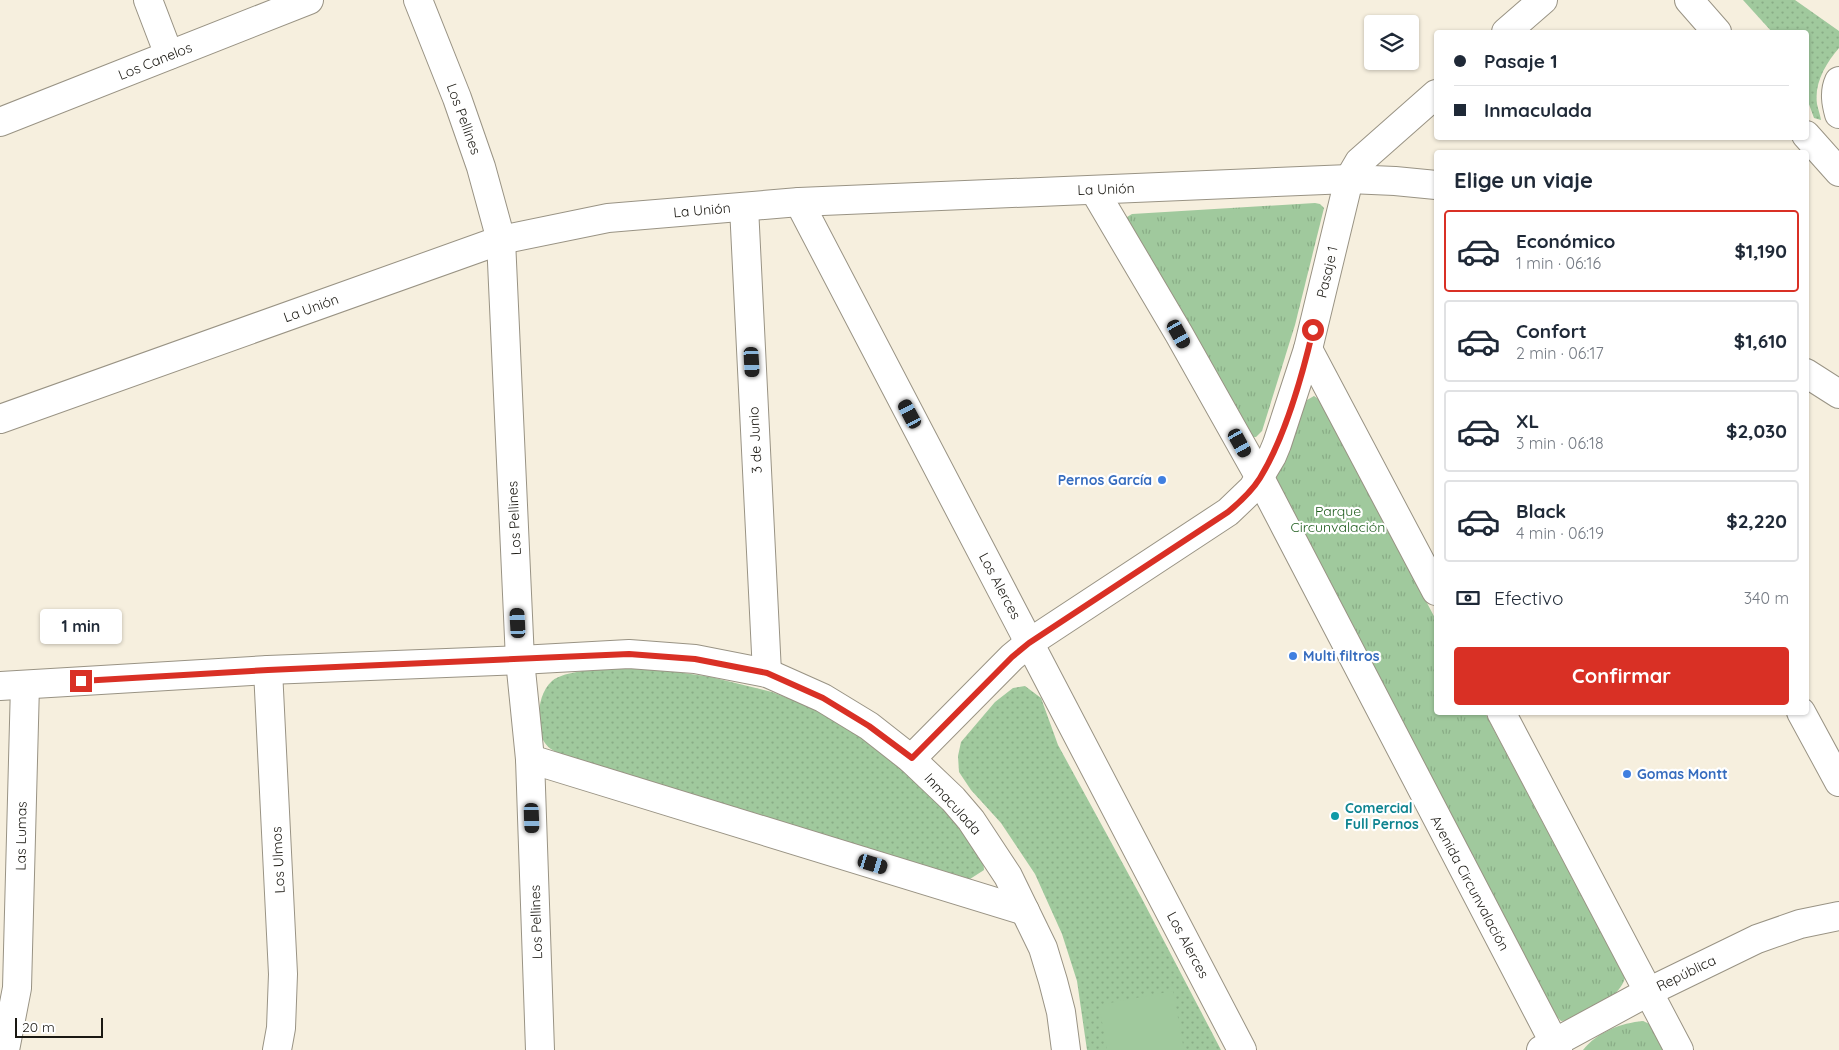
<!DOCTYPE html>
<html lang="es">
<meta charset="utf-8">
<style>
:root{--surface:#fff;--page:#f2f2f3;--text:#1f2937;--muted:#747a83;--line:#e0e1e3;--accent:#d93025}
body{margin:0;font-family:Quicksand,sans-serif;background:var(--page);color:var(--text);height:100vh;display:flex;flex-direction:column;font-size:19px;white-space:nowrap}
*{box-sizing:border-box;margin:0}
p{font-size:16px;color:var(--muted)}
.icon{flex:none;width:28px;height:28px;fill:none;stroke:currentColor;stroke-width:2;stroke-linecap:round;stroke-linejoin:round}
.map{position:relative;flex:1;overflow:hidden}
.side{position:absolute;left:1434px;top:150px;width:375px;height:565px;display:flex;flex-direction:column;background:var(--surface);border-radius:5px;box-shadow:0 1px 4px #0004}
.side>*{flex:none}
.hud{position:absolute;left:1434px;top:30px;width:375px;height:110px;border-radius:5px;box-shadow:0 1px 4px #0004;display:grid;align-content:center;height:110px;padding:0 20px;background:var(--surface)}
.tools{position:absolute;left:1364px;top:15px;display:grid;gap:10px}
.tools a{display:grid;place-items:center;width:55px;height:55px;border-radius:5px;background:var(--surface);box-shadow:0 1px 4px #0004;font-size:25px}
.scale{position:absolute;left:15px;bottom:12px;width:88px;box-sizing:border-box;padding-left:5px;border:2px solid #1a1812;border-top:0;font-size:14px;line-height:18px;white-space:nowrap;color:#1a1812;-webkit-text-stroke:4px #fff;paint-order:stroke}
.end{position:absolute;width:22px;height:22px;margin:-11px;border:6px solid #d93025;background:#fff;box-shadow:0 0 0 2px #fff}
.from{border-radius:50%}
.bubble{position:absolute;height:35px;border-radius:5px;background:var(--surface);box-shadow:0 1px 4px #0004;font-size:16px;font-weight:700;line-height:35px;text-align:center}
.car{position:absolute;width:15px;height:30px;margin:-15px -8px;border-radius:6px;box-shadow:0 0 4px 1px #0007;background:linear-gradient(#222 24%,#8ab4d8 0 40%,#222 0 76%,#8ab4d8 0 86%,#222 0)}
.hud b{display:flex;align-items:center;gap:18px;height:48px;font-size:19px}
.hud b+b{border-top:1px solid var(--line)}
.hud i{width:12px;height:12px;background:var(--text)}
ul{padding:0;list-style:none}
li{display:flex;align-items:center;gap:15px;height:82px;margin:0 10px 8px;padding:0 10px;border:2px solid var(--line);border-radius:5px}
li div{flex:1}
li b{display:block;font-size:19px}
li em{font-style:normal;font-weight:700}
li.on{border-color:var(--accent)}
li>.icon{width:45px;height:45px;stroke-width:1.5}
h2{padding:0 20px;font-size:22px;line-height:60px}
.pay{display:flex;align-items:center;gap:12px;height:55px;padding:0 20px;font-size:19px}
.pay p{margin-inline-start:auto}
.cta{display:flex;gap:10px;margin-top:auto;padding:10px 20px}
.cta a{flex:1;height:58px;border-radius:5px;background:var(--accent);color:#fff;font-size:20px;font-weight:700;line-height:58px;text-align:center}
.map>svg:first-child{display:block}
.grass{fill:url(#grass-dots)}
.park{fill:url(#park-tufts)}
.garden{fill:#a0c99d}
.lines{fill:none;stroke-linecap:round;stroke-linejoin:round}
.minor-casing{stroke:#999384;stroke-width:30}
.highway-casing{stroke:#999384;stroke-width:30}
.minor{stroke:#fff;stroke-width:28}
.highway{stroke:#fff;stroke-width:28}
.route{stroke:#d93025;stroke-width:6}
.shop-dot{fill:#3f7fe0;stroke:#fff;stroke-width:2}
.culture-dot{fill:#0f9aa8;stroke:#fff;stroke-width:2}
.labels{text-anchor:middle;dominant-baseline:central;stroke-width:4.5;stroke-linejoin:round;paint-order:stroke}
.street-label{font-size:14px;fill:#1a1812;stroke:#fff}
.shop-label{font-size:14px;font-weight:bold;fill:#366cbe;stroke:#fff;text-anchor:start}
.park-label{font-size:14px;fill:#1d5c1c;stroke:#fff}
.culture-label{font-size:14px;font-weight:bold;fill:#0d838f;stroke:#fff;text-anchor:start}
</style>
<div class="map">
<svg width="1839" height="1050" viewBox="0 0 1839 1050">
<defs>
<pattern id="grass-dots" width="8" height="8" patternUnits="userSpaceOnUse" patternTransform="scale(1.25)"><rect width="8" height="8" fill="#a0c99d"/><path d="M2 2h.1M6 6h.1" fill="none" stroke="#89ac86" stroke-width="1.8" stroke-linecap="round"/></pattern>
<pattern id="park-tufts" width="24" height="20" patternUnits="userSpaceOnUse" patternTransform="scale(1.25)"><rect width="24" height="20" fill="#a0c99d"/><path d="M3 7l-1-3M5 7V3M7 7l1-3M15 17l-1-3M17 17v-4M19 17l1-3" fill="none" stroke="#89ac86"/></pattern>
</defs>
<rect width="100%" height="100%" fill="#f6efde"/>
<g class="grass">
<path d="M 1743,0 L 1795,0 L 1839,31 L 1839,48 C 1826,63 1814,83 1817,104 C 1818,109 1820,114 1821,120 L 1814,118 L 1806,96 L 1806,32 L 1772,32 Z"/>
<path d="M 657,669 L 711,677 L 772,692 L 821,711 L 860,733 L 896,761 L 948,813 L 983,857 L 984,870 L 970,879 L 572,758 C 552,752 540,746 539,723 C 538,708 541,691 552,681 C 569,666 634,669 657,669 Z"/>
<path d="M 1025,686 L 1041,698 L 1058,745 L 1141,897 L 1221,1050 L 1087,1050 L 1077,981 L 1062,934 L 1035,874 L 1001,823 L 971,790 L 959,772 L 958,756 L 961,742 L 995,702 L 1013,688 Z"/>
</g>
<g class="park">
<path d="M 1315,203 L 1320,204 L 1324,208 L 1295,325 L 1262,431 L 1256,437 L 1251,437 L 1125,221 L 1127,217 L 1132,214 Z"/>
<path d="M 1314,396 L 1320,400 L 1436,620 L 1436,712 L 1485,713 L 1625,978 C 1619,999 1582,1020 1561,1021 L 1557,1017 L 1276,487 L 1274,476 L 1287,454 L 1304,406 L 1307,400 Z"/>
<path d="M 1643,1021 L 1654,1026 L 1666,1050 L 1583,1050 C 1597,1032 1621,1023 1643,1021 Z"/>
</g>
<path class="garden" d="M 1173,991 L 1184,1050 L 1107,1050 L 1099,1005 Z"/>
<g class="lines">
<g class="minor-casing">
<g id="minor">
<path d="M 148,0 L 169,55"/>
<path d="M 418,0 L 457,98 L 481,167 L 501,240 L 520,660 L 530,759 L 540,1050"/>
<path d="M 1689,0 L 1717,32"/>
<path d="M 1506,32 L 1543,0"/>
<path d="M 0,122 L 309,0"/>
<path d="M 1806,135 L 1839,172"/>
<path d="M 1094,190 L 1179,334 L 1260,478 L 1558,1050"/>
<path d="M 799,202 L 1242,1050"/>
<path d="M 744,207 L 767,673"/>
<path d="M 1308,349 L 1436,591"/>
<path d="M 1806,373 L 1839,394"/>
<path d="M 0,419 L 501,240 L 608,218 L 799,202 L 1349,179 L 1395,181 L 1436,185"/>
<path d="M 268,670 L 283,974 L 281,1028 L 277,1050"/>
<path d="M 0,686 L 268,670 L 520,660 L 629,654 L 695,659 L 767,673 L 823,698 L 869,726 L 911,759 L 953,799 L 971,820 L 1008,876 L 1043,948 L 1053,981 L 1061,1012 L 1066,1050"/>
<path d="M 1501,712 L 1679,1050"/>
<path d="M 1801,712 L 1839,782"/>
<path d="M 530,759 L 1025,911"/>
<path d="M 911,759 L 1012,657 L 1029,643 L 1228,512 L 1253,488 L 1272,456 L 1277,444 L 1308,349 L 1349,179 L 1359,162 L 1436,94"/>
<path d="M 5,1050 L 17,988 L 25,685"/>
<path d="M 1541,1050 L 1648,992 L 1757,939 L 1800,924 L 1839,916"/>
</g>
</g>
<g class="highway-casing">
<path id="highway" d="M 1839,81 C 1834,92 1836,103 1839,114"/>
</g>
<use href="#minor" class="minor"/>
<use href="#highway" class="highway"/>
</g>
<g class="lines">
<path class="route" d="M 81,681 L 268,670 L 629,654 L 695,659 L 767,673 L 823,698 L 869,726 L 912,758 L 1012,657 L 1029,643 L 1228,512 C 1240,502 1252,491 1260,478 C 1285,437 1302,377 1313,330"/>
</g>
<g class="shop-dot">
<circle cx="1162" cy="480" r="5"/>
<circle cx="1293" cy="656" r="5"/>
<circle cx="1627" cy="774" r="5"/>
</g>
<circle class="culture-dot" cx="1335" cy="816" r="5"/>
<g class="labels">
<g class="street-label">
<text transform="translate(155 61) rotate(-22)">Los Canelos</text>
<text transform="translate(464 119) rotate(70)">Los Pellines</text>
<text transform="translate(1106 189) rotate(-2)">La Unión</text>
<text transform="translate(702 210) rotate(-5)">La Unión</text>
<text transform="translate(1327 272) rotate(-77)">Pasaje 1</text>
<text transform="translate(311 308) rotate(-20)">La Unión</text>
<text transform="translate(755 440) rotate(-93)">3 de Junio</text>
<text transform="translate(514 518) rotate(-93)">Los Pellines</text>
<text transform="translate(1000 586) rotate(62)">Los Alerces</text>
<text transform="translate(953 804) rotate(48)">Inmaculada</text>
<text transform="translate(21 836) rotate(-89)">Las Lumas</text>
<text transform="translate(278 860) rotate(-93)">Los Ulmos</text>
<text transform="translate(1470 883) rotate(62)">Avenida Circunvalación</text>
<text transform="translate(536 922) rotate(-92)">Los Pellines</text>
<text transform="translate(1188 945) rotate(62)">Los Alerces</text>
<text transform="translate(1686 973) rotate(-26)">República</text>
</g>
<g class="shop-label">
<text x="1152" y="480" text-anchor="end">Pernos García</text>
<text x="1303" y="656">Multi filtros</text>
<text x="1637" y="774">Gomas Montt</text>
</g>
<g class="park-label">
<text x="1338" y="511">Parque<tspan x="1338" dy="16">Circunvalación</tspan></text>
</g>
<g class="culture-label">
<text x="1345" y="808">Comercial<tspan x="1345" dy="16">Full Pernos</tspan></text>
</g>
</g>
</svg>
<div class="tools">
<a><svg class="icon" aria-label="layers" viewBox="0 0 24 24"><path d="M12 4l9 5-9 5-9-5zM3 14l9 5 9-5"/></svg></a>
</div>
<div class="scale">20 m</div>
<i class="end from" style="left:1313px;top:330px"></i>
<i class="end" style="left:81px;top:681px"></i>
<div class="bubble" style="left:40px;top:609px;width:82px">1 min</div>
<i class="car" style="left:1179px;top:334px;rotate:151deg"></i>
<i class="car" style="left:752px;top:362px;rotate:177deg"></i>
<i class="car" style="left:910px;top:414px;rotate:332deg"></i>
<i class="car" style="left:1240px;top:443px;rotate:151deg"></i>
<i class="car" style="left:518px;top:623px;rotate:357deg"></i>
<i class="car" style="left:532px;top:818px;rotate:178deg"></i>
<i class="car" style="left:873px;top:864px;rotate:107deg"></i>
<div class="hud">
<b><i class="from"></i>Pasaje 1</b>
<b><i></i>Inmaculada</b>
</div>
<section class="side">
<h2>Elige un viaje</h2>
<ul>
<li class="on"><svg class="icon" aria-label="car" viewBox="0 0 24 24"><path d="M5 17H2v-5l4-1 3-4h7l3 4 3 1v5h-3M9 17h6M6 11h13"/><circle cx="7" cy="17" r="2"/><circle cx="17" cy="17" r="2"/></svg><div><b>Económico</b><p>1 min · 06:16</p></div><em>$1,190</em></li>
<li><svg class="icon" aria-label="car" viewBox="0 0 24 24"><path d="M5 17H2v-5l4-1 3-4h7l3 4 3 1v5h-3M9 17h6M6 11h13"/><circle cx="7" cy="17" r="2"/><circle cx="17" cy="17" r="2"/></svg><div><b>Confort</b><p>2 min · 06:17</p></div><em>$1,610</em></li>
<li><svg class="icon" aria-label="car" viewBox="0 0 24 24"><path d="M5 17H2v-5l4-1 3-4h7l3 4 3 1v5h-3M9 17h6M6 11h13"/><circle cx="7" cy="17" r="2"/><circle cx="17" cy="17" r="2"/></svg><div><b>XL</b><p>3 min · 06:18</p></div><em>$2,030</em></li>
<li><svg class="icon" aria-label="car" viewBox="0 0 24 24"><path d="M5 17H2v-5l4-1 3-4h7l3 4 3 1v5h-3M9 17h6M6 11h13"/><circle cx="7" cy="17" r="2"/><circle cx="17" cy="17" r="2"/></svg><div><b>Black</b><p>4 min · 06:19</p></div><em>$2,220</em></li>
</ul>
<div class="pay"><svg class="icon" aria-label="cash" viewBox="0 0 24 24"><path d="M3 7h18v10H3z"/><circle cx="12" cy="12" r="2"/></svg>Efectivo<p>340 m</p></div>
<div class="cta"><a>Confirmar</a></div>
</section>
</div>
